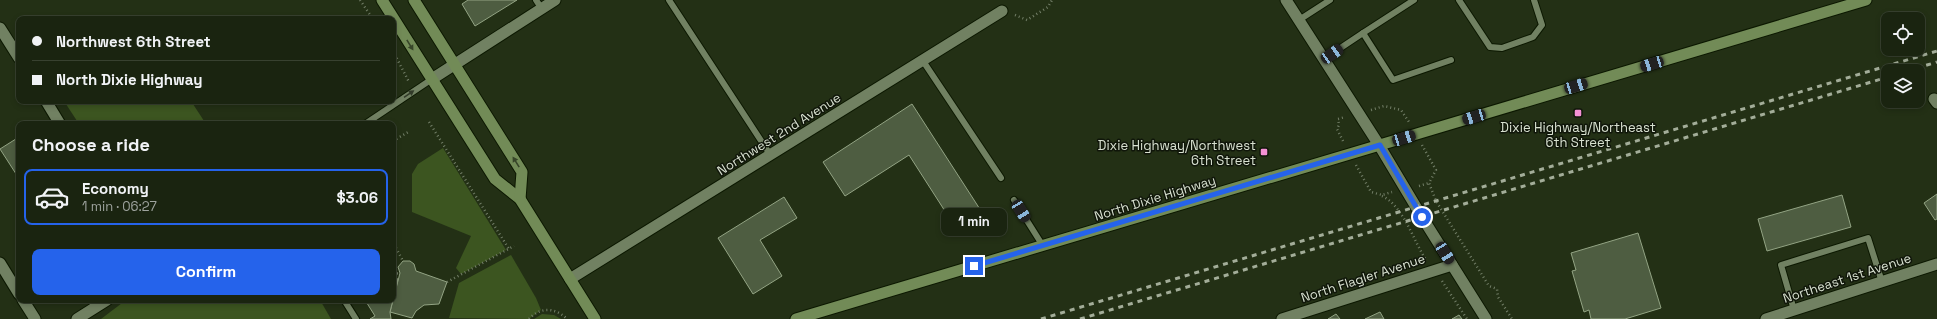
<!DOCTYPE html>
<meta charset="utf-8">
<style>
:root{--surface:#1a2410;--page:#232c19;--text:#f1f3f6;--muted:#9fa49f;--line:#384130;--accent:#2563eb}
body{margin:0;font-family:"Space Grotesk",sans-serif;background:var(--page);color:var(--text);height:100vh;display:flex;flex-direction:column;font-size:15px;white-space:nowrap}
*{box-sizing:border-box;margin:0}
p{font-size:13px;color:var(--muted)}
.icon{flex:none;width:22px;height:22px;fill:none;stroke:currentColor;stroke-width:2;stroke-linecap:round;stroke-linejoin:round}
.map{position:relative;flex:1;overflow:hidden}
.details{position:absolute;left:16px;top:121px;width:380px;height:182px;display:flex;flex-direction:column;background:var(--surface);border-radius:8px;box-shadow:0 2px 6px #0003,0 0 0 1px var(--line)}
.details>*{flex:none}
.top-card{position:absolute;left:16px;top:16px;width:380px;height:88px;border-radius:8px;box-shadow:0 2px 6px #0003,0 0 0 1px var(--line);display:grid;align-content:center;height:88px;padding:0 16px;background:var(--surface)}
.fabs{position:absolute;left:1881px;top:12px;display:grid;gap:8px}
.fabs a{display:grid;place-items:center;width:44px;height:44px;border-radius:8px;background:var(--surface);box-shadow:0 2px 6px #0003,0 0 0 1px var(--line);font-size:20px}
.end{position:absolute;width:18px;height:18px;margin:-9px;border:5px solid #2563eb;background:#fff;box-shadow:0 0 0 2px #fff}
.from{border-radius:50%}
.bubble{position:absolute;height:28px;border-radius:8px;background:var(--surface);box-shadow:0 2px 6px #0003,0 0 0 1px var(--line);font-size:13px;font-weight:700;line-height:28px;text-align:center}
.car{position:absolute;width:12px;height:24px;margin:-12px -6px;border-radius:5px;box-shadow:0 0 3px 1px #0007;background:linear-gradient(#222 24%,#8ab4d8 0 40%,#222 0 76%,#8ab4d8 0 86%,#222 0)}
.top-card b{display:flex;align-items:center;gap:14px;height:38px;font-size:15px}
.top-card b+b{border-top:1px solid var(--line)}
.top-card i{width:10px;height:10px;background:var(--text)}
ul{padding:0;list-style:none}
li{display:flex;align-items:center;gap:12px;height:56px;margin:0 8px 6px;padding:0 8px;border:2px solid transparent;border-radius:8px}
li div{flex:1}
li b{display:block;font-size:15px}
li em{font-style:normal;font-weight:700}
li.on{border-color:var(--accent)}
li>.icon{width:36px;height:36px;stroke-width:1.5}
h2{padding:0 16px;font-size:18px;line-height:48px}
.primary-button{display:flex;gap:8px;margin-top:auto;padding:8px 16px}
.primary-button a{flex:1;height:46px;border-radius:8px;background:var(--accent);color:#fff;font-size:16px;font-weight:700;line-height:46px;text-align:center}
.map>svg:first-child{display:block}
.green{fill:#3c5520}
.building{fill:#4e5d41;stroke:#93a484}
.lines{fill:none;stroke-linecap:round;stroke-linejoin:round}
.service-casing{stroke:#0c1801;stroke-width:8}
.minor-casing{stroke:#0c1801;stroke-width:13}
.tertiary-casing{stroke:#0c1801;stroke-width:13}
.secondary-casing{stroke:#0c1801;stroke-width:13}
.path{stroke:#737f68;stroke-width:2.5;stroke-dasharray:1 3;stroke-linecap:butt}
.service{stroke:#718162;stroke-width:6}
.minor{stroke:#718162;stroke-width:11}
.tertiary{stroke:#718162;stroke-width:11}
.secondary{stroke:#728b57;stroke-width:11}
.rail{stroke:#a3ad99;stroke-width:3;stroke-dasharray:5 5;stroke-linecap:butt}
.oneway{fill:#374529}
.oneway2{fill:#323b29}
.route{stroke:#2563eb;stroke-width:5}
.poi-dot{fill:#f491d4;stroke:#10160a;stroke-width:1.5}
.labels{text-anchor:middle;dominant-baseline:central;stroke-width:3;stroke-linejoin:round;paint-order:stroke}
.poi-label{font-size:13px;fill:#d8e1d0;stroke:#10160a}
.street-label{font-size:13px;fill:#d8e1d0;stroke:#10160a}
</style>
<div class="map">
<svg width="1937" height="319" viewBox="0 0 1937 319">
<rect width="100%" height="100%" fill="#233015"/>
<g class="green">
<path d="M 64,101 L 191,101 L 206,124 L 79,124 Z"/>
<path d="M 443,148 L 506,250 L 461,274 L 456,268 L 471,236 L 412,212 L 412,174 L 418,164 Z"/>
<path d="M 511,255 L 536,298 L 541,310 L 529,319 L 449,318 L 459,283 Z"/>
<path d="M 126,300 L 320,300 L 331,319 L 101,319 Z"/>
<path d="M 542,314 L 554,315 L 561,319 L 534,319 Z"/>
</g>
<g class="building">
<path d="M 468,0 L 517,0 L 475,26 L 462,4 Z"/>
<path d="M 912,104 L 985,217 L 959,233 L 909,155 L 845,196 L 823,162 Z"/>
<path d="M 19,137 L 19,177 L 18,177 L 0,149 Z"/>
<path d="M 1937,194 L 1937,219 L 1935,220 L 1924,203 Z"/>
<path d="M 1842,195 L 1851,227 L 1767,251 L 1758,219 Z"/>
<path d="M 784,197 L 797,218 L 760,240 L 782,276 L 753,294 L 718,238 Z"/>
<path d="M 1638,233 L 1661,308 L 1625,319 L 1591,319 L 1589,310 L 1584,312 L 1572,271 L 1576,270 L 1571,253 Z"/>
<path d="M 403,261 L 410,261 L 414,264 L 416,271 L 447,282 L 439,304 L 424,305 L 416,311 L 412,318 L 390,312 L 400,273 L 398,267 Z"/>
<path d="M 393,278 L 398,279 L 390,312 L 391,319 L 370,319 L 375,316 L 365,300 L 393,300 Z"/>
<path d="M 1380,312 L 1384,319 L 1365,319 Z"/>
<path d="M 1336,314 L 1340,319 L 1328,319 Z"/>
<path d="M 1459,315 L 1462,319 L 1452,319 Z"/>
</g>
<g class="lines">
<g class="service-casing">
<g id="service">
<path d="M 536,0 L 542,9"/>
<path d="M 669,0 L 771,156"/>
<path d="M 1459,0 L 1490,47 L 1502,48 L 1533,37 L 1542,25 L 1534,0"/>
<path d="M 1299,20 L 1330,0"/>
<path d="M 1363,33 L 1414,0"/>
<path d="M 1324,59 L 1363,33 L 1393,80 L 1451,60"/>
<path d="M 923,61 L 1001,178"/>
<path d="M 365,124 L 432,79"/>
<path d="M 1014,200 L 1043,246"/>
<path d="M 344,300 L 356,319"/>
<path d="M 1794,310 L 1781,265 L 1868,238 L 1882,282"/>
</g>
</g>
<g class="minor-casing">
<g id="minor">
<path d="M 1286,0 L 1379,145 L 1422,217 L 1486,319"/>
<path d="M 0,28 L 19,58"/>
<path d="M 1934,99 L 1937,103"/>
<path d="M 46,101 L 60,124"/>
<path d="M 0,263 L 19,294"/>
<path d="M 570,279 L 1002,11"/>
<path d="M 23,300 L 35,319"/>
<path d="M 77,319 L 107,300"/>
<path d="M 1282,319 L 1452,265"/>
<path d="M 1766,319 L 1937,264"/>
</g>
</g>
<g class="tertiary-casing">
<path id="tertiary" d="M 432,79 L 555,0"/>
</g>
<g class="secondary-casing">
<g id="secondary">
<path d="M 382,0 L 495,179 L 520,199 L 595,319"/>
<path d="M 414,0 L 522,172 L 520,199"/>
<path d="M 796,319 L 1866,0"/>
</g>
</g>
<g class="path">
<path d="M 360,0 L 373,19"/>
<path d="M 1015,15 L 1027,20 L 1048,7 L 1052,0"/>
<path d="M 393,51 L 409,82"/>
<path d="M 1371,110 L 1384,106 L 1401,110 L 1409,122"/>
<path d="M 429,122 L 509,249"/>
<path d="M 393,141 L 410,131"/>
<path d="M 1343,141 L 1337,129 L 1339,125 L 1338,119 L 1345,117"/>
<path d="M 1422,145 L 1436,170 L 1429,183 L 1436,201 L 1489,286 L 1497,289 L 1498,297 L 1512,319"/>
<path d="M 1356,165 L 1371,192 L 1382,195 L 1392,192"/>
<path d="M 1419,186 L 1429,183"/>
<path d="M 1382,196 C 1403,205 1414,242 1426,260"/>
<path d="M 393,246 L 395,246 L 403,261"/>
<path d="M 393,274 L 400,273"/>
<path d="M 1442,281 L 1467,319"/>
<path d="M 447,282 L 514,246"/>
<path d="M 529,319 C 540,307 555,307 567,319"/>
</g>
<use href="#service" class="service"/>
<use href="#minor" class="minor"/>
<use href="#tertiary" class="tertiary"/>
<use href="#secondary" class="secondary"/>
<g class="rail">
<path d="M 1907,71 L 1937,62"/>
<path d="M 1041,319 L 1937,51"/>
<path d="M 1080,319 L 1888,77"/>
</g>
</g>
<defs><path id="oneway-solid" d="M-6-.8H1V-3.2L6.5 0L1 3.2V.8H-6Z"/></defs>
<g class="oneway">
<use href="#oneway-solid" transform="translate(410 45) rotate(58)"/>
<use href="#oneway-solid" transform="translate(516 162) rotate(-122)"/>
</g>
<use class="oneway2" href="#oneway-solid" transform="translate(409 94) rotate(-34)"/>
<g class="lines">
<path class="route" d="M 974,266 L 1380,145 L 1422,217"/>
</g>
<g class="poi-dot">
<rect x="1574" y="109" width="8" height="8" rx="2"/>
<rect x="1260" y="148" width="8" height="8" rx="2"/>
</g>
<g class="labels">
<g class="poi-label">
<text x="1578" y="127">Dixie Highway/Northeast<tspan x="1578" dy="15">6th Street</tspan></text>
<text x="1256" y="145" text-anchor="end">Dixie Highway/Northwest<tspan x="1256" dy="15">6th Street</tspan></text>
</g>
<g class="street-label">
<text transform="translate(779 134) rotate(-32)">Northwest 2nd Avenue</text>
<text transform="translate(1155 198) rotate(-17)">North Dixie Highway</text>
<text transform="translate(1363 278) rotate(-18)">North Flagler Avenue</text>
<text transform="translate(1847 278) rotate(-18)">Northeast 1st Avenue</text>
</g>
</g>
</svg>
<div class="fabs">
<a><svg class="icon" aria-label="locate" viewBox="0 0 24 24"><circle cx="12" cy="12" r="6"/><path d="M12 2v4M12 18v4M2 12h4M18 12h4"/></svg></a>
<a><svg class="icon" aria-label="layers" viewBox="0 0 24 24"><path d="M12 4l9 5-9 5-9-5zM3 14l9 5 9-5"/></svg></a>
</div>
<i class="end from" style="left:1422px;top:217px"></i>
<i class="end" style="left:974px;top:266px"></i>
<div class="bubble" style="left:941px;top:208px;width:66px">1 min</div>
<i class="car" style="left:1332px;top:54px;rotate:56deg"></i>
<i class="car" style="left:1652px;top:64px;rotate:253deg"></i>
<i class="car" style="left:1576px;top:86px;rotate:73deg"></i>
<i class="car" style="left:1474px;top:117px;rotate:253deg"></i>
<i class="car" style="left:1404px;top:138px;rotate:73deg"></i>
<i class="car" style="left:1021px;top:211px;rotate:148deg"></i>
<i class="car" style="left:1445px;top:253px;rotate:148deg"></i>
<div class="top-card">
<b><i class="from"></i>Northwest 6th Street</b>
<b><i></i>North Dixie Highway</b>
</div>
<section class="details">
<h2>Choose a ride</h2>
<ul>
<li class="on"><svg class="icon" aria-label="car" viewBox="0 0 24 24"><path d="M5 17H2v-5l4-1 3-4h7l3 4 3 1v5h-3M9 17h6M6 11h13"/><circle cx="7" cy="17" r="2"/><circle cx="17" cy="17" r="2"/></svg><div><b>Economy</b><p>1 min · 06:27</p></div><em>$3.06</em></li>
</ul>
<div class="primary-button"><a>Confirm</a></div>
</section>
</div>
